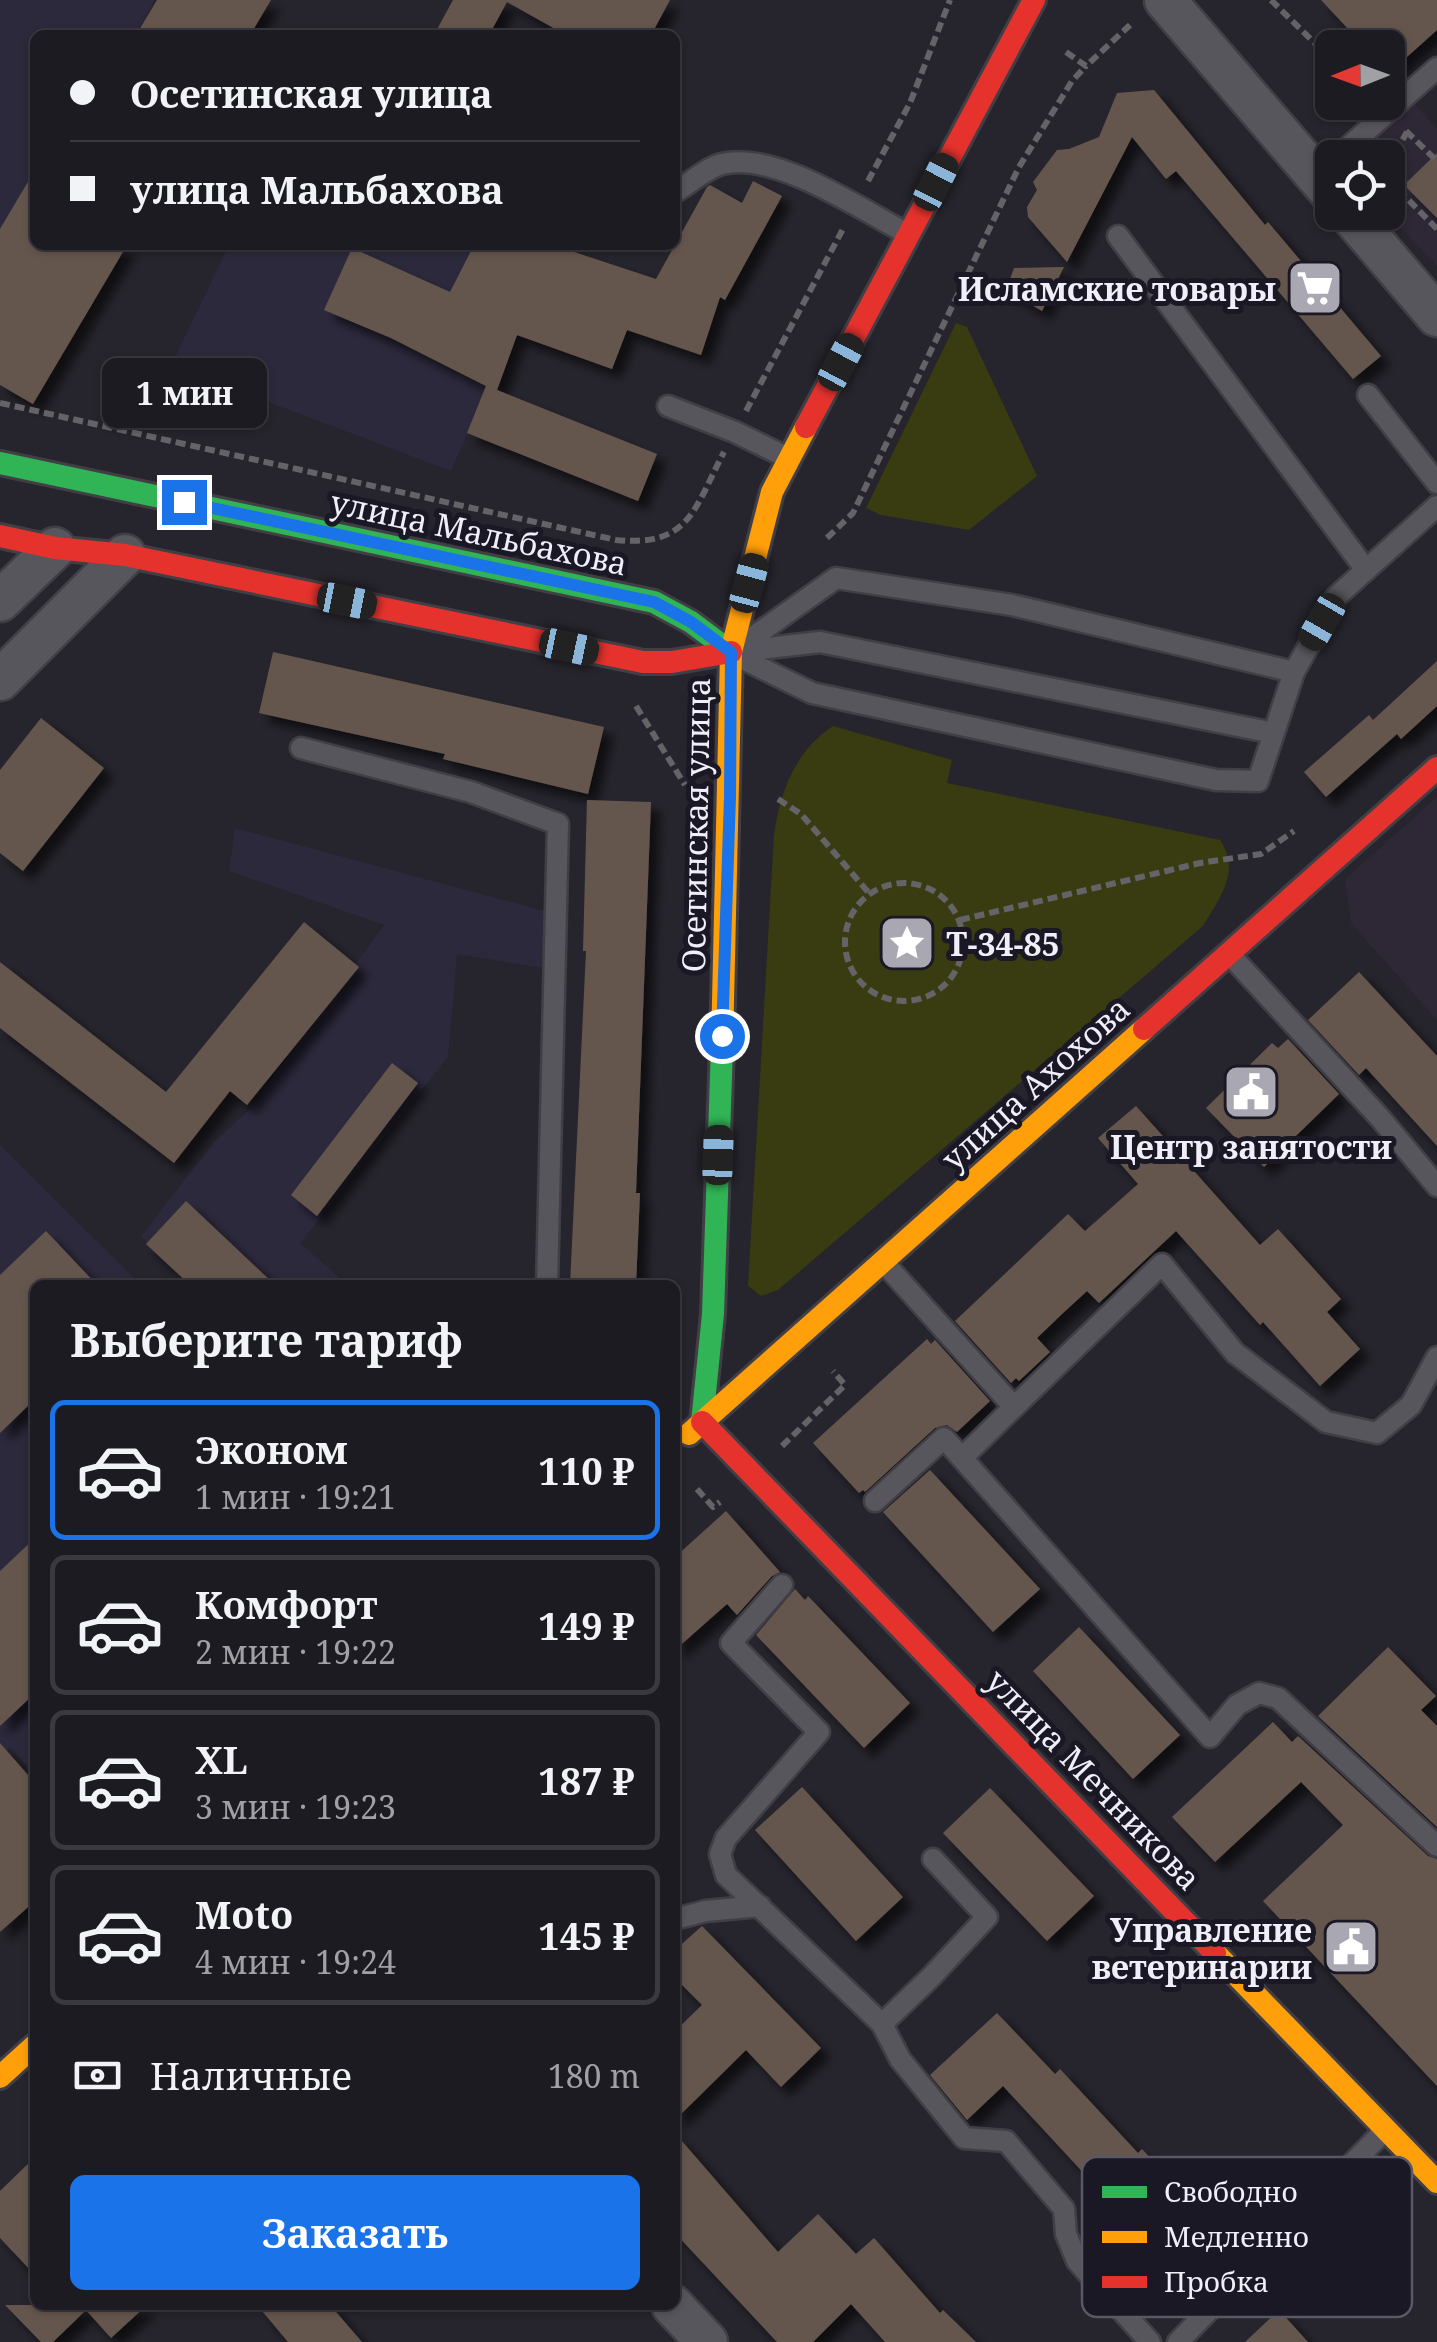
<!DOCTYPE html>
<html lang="ru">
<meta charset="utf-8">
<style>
:root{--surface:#1c1b21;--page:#25242a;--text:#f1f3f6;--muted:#a0a1a5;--line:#3a393f;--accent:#1a73e8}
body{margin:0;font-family:"Noto Serif",serif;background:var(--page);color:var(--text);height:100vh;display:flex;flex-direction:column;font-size:38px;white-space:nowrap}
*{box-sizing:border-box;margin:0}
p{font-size:32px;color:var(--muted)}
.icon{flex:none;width:55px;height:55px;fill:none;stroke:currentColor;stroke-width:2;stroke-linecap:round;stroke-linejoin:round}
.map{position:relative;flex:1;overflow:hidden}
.panel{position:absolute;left:30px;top:1280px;width:650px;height:1030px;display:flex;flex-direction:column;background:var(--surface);border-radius:15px;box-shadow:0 2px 8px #0004,0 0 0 2px var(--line)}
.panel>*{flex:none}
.guide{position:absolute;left:30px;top:30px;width:650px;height:220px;border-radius:15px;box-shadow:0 2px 8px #0004,0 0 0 2px var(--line);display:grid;align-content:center;height:220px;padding:0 40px;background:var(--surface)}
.needle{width:65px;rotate:269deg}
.fabs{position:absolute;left:1315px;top:30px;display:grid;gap:20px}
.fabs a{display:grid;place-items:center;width:90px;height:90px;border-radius:15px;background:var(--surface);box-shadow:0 2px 8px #0004,0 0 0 2px var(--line);font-size:50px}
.end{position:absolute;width:45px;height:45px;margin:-22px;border:12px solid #1a73e8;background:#fff;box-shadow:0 0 0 5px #fff}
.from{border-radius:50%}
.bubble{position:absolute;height:70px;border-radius:15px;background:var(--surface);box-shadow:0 2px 8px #0004,0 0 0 2px var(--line);font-size:32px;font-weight:700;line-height:70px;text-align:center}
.car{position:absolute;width:30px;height:60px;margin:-30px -15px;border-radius:12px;box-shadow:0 0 8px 2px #0007;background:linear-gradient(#222 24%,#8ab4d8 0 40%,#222 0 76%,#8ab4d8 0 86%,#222 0)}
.guide b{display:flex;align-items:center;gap:35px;height:95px;font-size:38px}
.guide b+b{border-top:2px solid var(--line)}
.guide i{width:25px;height:25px;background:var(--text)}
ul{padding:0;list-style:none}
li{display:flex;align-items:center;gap:30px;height:140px;margin:0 20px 15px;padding:0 20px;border:5px solid var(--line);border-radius:15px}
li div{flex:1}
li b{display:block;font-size:38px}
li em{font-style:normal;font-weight:700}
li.active{border-color:var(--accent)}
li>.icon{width:90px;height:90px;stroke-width:1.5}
h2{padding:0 40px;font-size:45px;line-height:120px}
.pay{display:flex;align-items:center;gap:25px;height:110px;padding:0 40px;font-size:38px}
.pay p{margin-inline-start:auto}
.action{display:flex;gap:20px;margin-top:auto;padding:20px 40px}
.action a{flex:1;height:115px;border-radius:15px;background:var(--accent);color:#fff;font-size:40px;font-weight:700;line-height:115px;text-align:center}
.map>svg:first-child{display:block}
.commercial{fill:#2d2736}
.built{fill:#2c293c}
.green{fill:#383c10}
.building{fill:#65574e;filter:url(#shadow)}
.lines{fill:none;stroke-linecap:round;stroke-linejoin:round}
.lane-casing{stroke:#413f45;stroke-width:25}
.street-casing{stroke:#413f45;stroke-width:45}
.fast-casing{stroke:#413f45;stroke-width:28}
.slow-casing{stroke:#413f45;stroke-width:28}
.jam-casing{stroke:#413f45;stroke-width:28}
.path{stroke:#646368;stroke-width:6;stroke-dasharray:10 5;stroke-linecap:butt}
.lane{stroke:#57565c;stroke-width:20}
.street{stroke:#57565c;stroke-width:40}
.fast{stroke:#30b455;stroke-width:22}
.slow{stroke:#ff9f0a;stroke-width:22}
.jam{stroke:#e5322d;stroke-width:22}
.route{stroke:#1a73e8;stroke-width:12}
.labels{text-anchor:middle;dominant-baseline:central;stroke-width:10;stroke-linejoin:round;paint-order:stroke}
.poi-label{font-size:32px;font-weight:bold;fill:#f0eef8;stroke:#1a1825;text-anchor:end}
.street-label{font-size:32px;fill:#f0eef8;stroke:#1a1825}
.key{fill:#1a1825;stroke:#5a5864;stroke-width:2.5}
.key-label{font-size:28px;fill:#f0eef8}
</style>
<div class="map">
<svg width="1437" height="2342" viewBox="0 0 1437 2342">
<defs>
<filter id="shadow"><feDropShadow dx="9" dy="9" stdDeviation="5" flood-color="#0009"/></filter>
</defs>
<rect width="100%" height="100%" fill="#26242c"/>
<g class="commercial">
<path d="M 1406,94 L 1437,129 L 1437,266 L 1387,213 L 1388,158 L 1344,158 Z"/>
<path d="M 1437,797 L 1437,1020 L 1351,923 L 1345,879 Z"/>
</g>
<g class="built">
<path d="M 0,0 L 155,0 L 135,35 L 35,35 L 35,211 L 0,272 Z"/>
<path d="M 229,245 L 354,245 L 372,253 L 377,245 L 524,245 L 494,372 L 451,471 L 255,397 L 227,417 L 158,392 Z"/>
<path d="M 235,828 L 548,912 L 542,968 L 457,954 L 448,1057 L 300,1243 L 348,1285 L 189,1285 L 141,1236 L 214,1142 L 250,1109 L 384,925 L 229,871 Z"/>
<path d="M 0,1145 L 141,1285 L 35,1285 L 35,1775 L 10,1748 L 0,1756 Z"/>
</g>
<g class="green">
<path d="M 956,323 L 967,327 L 1037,476 L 969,530 L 881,515 L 866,508 Z"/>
<path d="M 833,726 L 952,760 L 947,783 L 1220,840 C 1241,871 1220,898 1203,926 L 778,1290 L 761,1296 L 748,1286 L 774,835 C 780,792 795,751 833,726 Z"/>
</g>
<g class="building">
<path d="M 157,0 L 271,0 L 250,35 L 136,35 Z"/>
<path d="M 453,0 L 670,0 L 651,35 L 566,35 L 507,2 L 489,35 L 434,35 Z"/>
<path d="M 1321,0 L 1437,0 L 1437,30 L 1388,74 L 1388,48 L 1366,48 Z"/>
<path d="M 1154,90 L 1265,225 L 1268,222 L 1381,356 L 1353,379 L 1176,171 L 1166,179 L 1132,137 L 1067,262 L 1028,217 L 1027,207 L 1037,190 L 1033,182 L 1057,150 L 1069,149 L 1099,137 L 1117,93 Z"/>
<path d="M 1437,153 L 1437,218 L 1404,185 Z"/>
<path d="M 35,170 L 35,245 L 127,245 L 33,404 L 0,385 L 0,229 Z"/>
<path d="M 753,181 L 782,196 L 725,300 L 720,297 L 701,355 L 627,330 L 612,369 L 517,335 L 497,390 L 657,454 L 638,501 L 467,433 L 486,386 L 391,338 L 324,310 L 352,248 L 450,292 L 474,245 L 553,245 L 656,279 L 707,187 L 710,185 L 742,203 Z"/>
<path d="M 1064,267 L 1042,311 L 1006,290 L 1014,268 Z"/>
<path d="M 273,652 L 604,727 L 588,794 L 443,759 L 445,754 L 259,713 Z"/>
<path d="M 1437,661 L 1437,706 L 1401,739 L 1397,734 L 1326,797 L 1304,772 L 1369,715 L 1373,720 Z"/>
<path d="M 41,718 L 104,768 L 23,871 L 0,853 L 0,770 Z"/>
<path d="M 587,800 L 651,802 L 636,1193 L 640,1193 L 636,1285 L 570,1285 L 586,951 L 583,951 Z"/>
<path d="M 304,922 L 359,967 L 247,1105 L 230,1091 L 174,1163 L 0,1028 L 0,962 L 166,1092 Z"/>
<path d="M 1359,972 L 1437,1056 L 1437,1146 L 1366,1068 L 1359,1075 L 1308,1020 Z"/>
<path d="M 1288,1039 L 1339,1094 L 1264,1167 L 1206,1108 L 1272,1043 L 1278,1048 Z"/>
<path d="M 392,1063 L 418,1083 L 317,1216 L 291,1195 Z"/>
<path d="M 1136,1106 L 1260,1245 L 1278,1229 L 1341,1299 L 1327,1312 L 1360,1349 L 1320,1386 L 1263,1322 L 1260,1325 L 1176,1231 L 1099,1303 L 1087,1291 L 1062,1314 L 1037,1338 L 1050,1352 L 1019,1381 L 1016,1378 L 1011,1383 L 955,1321 L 1068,1214 L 1085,1231 L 1138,1184 L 1098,1138 Z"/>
<path d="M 186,1201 L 275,1285 L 190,1285 L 146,1244 Z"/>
<path d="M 46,1231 L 97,1285 L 35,1285 L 35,1399 L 0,1433 L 0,1275 Z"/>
<path d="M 927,1339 L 931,1344 L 935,1340 L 990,1401 L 957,1432 L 947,1425 L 935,1428 L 865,1492 L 863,1490 L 859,1493 L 813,1443 Z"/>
<path d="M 930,1470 L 1040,1589 L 993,1632 L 883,1512 Z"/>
<path d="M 726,1511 L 780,1572 L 772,1576 L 737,1615 L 727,1604 L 675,1650 L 675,1557 Z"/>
<path d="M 35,1538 L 35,1693 L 0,1726 L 0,1571 Z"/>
<path d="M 795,1589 L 805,1600 L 808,1596 L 910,1703 L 864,1748 L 756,1635 Z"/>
<path d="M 1079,1627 L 1180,1735 L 1133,1779 L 1033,1671 Z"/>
<path d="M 1388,1647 L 1436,1696 L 1421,1710 L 1437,1726 L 1437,1827 L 1318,1716 Z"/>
<path d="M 1273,1722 L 1292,1742 L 1298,1736 L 1428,1856 L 1437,1859 L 1437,2086 L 1263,1901 L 1343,1825 L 1301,1782 L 1215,1862 L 1172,1817 Z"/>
<path d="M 0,1743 L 35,1783 L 35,1901 L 0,1932 Z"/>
<path d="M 802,1787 L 903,1897 L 856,1941 L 755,1830 Z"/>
<path d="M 990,1788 L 1094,1896 L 1047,1941 L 943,1833 Z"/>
<path d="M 702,1926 L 821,2048 L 781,2087 L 746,2050 L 675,2120 L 675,2031 L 702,2005 L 675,1978 L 675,1950 Z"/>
<path d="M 997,2013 L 1055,2074 L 1060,2069 L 1138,2153 L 1142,2149 L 1164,2173 L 1174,2164 L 1224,2218 L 1137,2298 L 1082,2237 L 1115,2207 L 1003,2086 L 967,2120 L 930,2075 Z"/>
<path d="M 675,2133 L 778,2252 L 818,2214 L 856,2254 L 874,2238 L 940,2313 L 943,2310 L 976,2342 L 885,2342 L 851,2304 L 813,2342 L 777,2342 L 675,2233 Z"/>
<path d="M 35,2157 L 35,2275 L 0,2238 L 0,2191 Z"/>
<path d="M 5,2305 L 147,2305 L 111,2338 L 86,2310 L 53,2342 L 41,2342 Z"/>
<path d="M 257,2305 L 330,2305 L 362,2342 L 288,2342 Z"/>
<path d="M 1279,2310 L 1308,2342 L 1245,2342 Z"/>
</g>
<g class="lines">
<g class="lane-casing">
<g id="lane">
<path d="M 1336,158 L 1437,68"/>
<path d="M 675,192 C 689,184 706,168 722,164 C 776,151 860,209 908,234"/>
<path d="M 1118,236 L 1366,570"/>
<path d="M 1368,395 L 1437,483"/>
<path d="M 668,406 L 735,432 L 786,457"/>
<path d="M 746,642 L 836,578 L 1012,605 L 1294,672"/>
<path d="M 733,652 L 820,642 L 1273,733"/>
<path d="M 735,655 L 812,693 L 1216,780 L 1258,781 L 1294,672 L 1336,597 L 1437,506"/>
<path d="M 301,748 L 471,792 L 558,824 L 547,1285"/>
<path d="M 1232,957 L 1381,1119 L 1437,1186"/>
<path d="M 885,1264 L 1014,1407 L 962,1458"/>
<path d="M 1014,1407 L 1162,1264 L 1235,1353 L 1326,1422 L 1377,1433 L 1411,1405 L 1437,1357"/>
<path d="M 875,1501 L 944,1438 L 1210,1737 L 1237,1705 L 1259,1693 L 1278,1698 L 1437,1846"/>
<path d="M 782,1585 L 731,1643 L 819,1732 L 726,1838 L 720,1854 L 726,1875 L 882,2024"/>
<path d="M 933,1859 L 987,1917 L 931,1977 L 882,2024 L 900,2059 L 964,2138 L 1006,2141 L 1064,2209 L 1066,2234 L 1077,2261 L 1150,2342"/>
<path d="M 675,1919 L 706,1911 L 760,1906"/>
<path d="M 1178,2342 L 1385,2130"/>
</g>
</g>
<g class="street-casing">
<g id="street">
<path d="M 1165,0 L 1332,194"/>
<path d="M 1348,212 L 1437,316"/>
<path d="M 0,601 L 55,548"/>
<path d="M 0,680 L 125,555"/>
<path d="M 672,2305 L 707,2342"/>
</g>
</g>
<g class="fast-casing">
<g id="fast">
<path d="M 0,463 L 654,602 L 691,622 L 731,652"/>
<path d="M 702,1422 L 713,1314 L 722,1046"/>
</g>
</g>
<g class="slow-casing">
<g id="slow">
<path d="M 722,1046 L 731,652 L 772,492 L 806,427"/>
<path d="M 689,1434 L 1144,1029"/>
<path d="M 1215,1953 L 1437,2182"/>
<path d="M 0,2077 L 35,2045"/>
</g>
</g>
<g class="jam-casing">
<g id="jam">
<path d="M 806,427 L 1034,0"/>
<path d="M 0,536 L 55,548 L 125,555 L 643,662 L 672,662 L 731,652"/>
<path d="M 1144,1029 L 1437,768"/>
<path d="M 702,1422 L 1215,1953"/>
</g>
</g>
<g class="path">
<path d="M 1271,0 L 1332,60"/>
<path d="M 1066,52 L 1086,66 L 1130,25"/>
<path d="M 1406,131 L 1437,161"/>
<path d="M 1388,166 L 1407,132"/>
<path d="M 1388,179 L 1437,229"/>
<path d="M 868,181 L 910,103 L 950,0"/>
<path d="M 0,403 L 616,540 C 690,547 694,509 724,452"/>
<path d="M 746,411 L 844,227"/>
<path d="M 827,538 L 853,513 L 1019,167 L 1072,81 L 1086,66"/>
<path d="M 636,706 L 685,785"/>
<path d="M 778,799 L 801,814 L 869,893"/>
<circle cx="904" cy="942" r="59"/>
<path d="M 960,920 L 1200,863 L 1261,854 L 1294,831"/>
<path d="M 782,1446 L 845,1385 L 833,1371"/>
<path d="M 697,1489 L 713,1507 L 720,1502"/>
</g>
<use href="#lane" class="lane"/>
<use href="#street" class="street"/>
<use href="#fast" class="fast"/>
<use href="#slow" class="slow"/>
<use href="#jam" class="jam"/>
</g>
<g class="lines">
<path class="route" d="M 184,502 L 654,602 L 691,622 L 731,652 L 730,797 L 722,1036"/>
</g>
<defs>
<g id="supermarket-square" transform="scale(2.875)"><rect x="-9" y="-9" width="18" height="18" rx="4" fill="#a9a7b1" stroke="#1a1825"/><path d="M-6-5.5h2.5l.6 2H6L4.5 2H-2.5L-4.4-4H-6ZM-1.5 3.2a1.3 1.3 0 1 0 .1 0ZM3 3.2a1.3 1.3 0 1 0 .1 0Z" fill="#fff"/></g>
<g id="sight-square" transform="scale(2.875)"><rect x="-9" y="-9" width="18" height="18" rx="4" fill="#a9a7b1" stroke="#1a1825"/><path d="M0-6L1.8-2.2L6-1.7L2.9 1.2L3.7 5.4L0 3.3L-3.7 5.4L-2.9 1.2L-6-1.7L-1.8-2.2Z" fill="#fff"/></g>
<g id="civic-square" transform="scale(2.875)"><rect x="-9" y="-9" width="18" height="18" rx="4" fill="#a9a7b1" stroke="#1a1825"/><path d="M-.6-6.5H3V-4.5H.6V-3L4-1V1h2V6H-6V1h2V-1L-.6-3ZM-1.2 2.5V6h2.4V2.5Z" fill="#fff"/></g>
</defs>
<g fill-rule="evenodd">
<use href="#supermarket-square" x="1315" y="288"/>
<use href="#sight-square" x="907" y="943"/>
<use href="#civic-square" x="1251" y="1092"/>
<use href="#civic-square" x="1351" y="1947"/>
</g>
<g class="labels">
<g class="poi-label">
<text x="1276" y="288">Исламские товары</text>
<text x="946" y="943" text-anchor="start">Т-34-85</text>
<text x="1251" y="1146" text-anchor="middle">Центр занятости</text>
<text x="1312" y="1929">Управление<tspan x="1312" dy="37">ветеринарии</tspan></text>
</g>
<g class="street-label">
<text transform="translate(479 532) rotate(12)">улица Мальбахова</text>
<text transform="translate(695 825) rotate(-89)">Осетинская улица</text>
<text transform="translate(1035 1083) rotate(-42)">улица Ахохова</text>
<text transform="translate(1094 1779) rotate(46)">улица Мечникова</text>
</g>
</g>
<rect x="1082" y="2157" width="330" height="160" rx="15" class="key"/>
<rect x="1102" y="2186" width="45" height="12" fill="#30b455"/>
<rect x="1102" y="2231" width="45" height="12" fill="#ff9f0a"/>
<rect x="1102" y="2276" width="45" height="12" fill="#e5322d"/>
<g class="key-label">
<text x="1164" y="2202">Свободно</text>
<text x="1164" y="2247">Медленно</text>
<text x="1164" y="2292">Пробка</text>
</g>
</svg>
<div class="fabs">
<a><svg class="needle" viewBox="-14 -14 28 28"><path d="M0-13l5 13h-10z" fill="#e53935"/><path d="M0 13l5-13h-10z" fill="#a0a1a5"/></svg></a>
<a><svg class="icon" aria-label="locate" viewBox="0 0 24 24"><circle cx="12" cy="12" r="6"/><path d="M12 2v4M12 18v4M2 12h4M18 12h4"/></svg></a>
</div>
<i class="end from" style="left:722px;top:1036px"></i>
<i class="end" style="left:184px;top:502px"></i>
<div class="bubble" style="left:102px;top:358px;width:165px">1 мин</div>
<i class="car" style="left:936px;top:182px;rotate:27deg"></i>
<i class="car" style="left:841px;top:362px;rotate:28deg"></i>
<i class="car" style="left:749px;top:583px;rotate:15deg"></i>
<i class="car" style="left:347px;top:601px;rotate:101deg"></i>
<i class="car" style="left:1322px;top:622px;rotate:210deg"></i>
<i class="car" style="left:569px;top:647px;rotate:102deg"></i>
<i class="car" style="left:718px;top:1155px;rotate:2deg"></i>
<div class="guide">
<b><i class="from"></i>Осетинская улица</b>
<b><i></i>улица Мальбахова</b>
</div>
<section class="panel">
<h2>Выберите тариф</h2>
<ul>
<li class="active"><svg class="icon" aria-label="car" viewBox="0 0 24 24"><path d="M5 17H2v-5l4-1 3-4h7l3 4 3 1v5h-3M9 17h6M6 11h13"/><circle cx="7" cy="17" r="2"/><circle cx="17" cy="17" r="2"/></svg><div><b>Эконом</b><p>1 мин · 19:21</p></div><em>110 ₽</em></li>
<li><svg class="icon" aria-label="car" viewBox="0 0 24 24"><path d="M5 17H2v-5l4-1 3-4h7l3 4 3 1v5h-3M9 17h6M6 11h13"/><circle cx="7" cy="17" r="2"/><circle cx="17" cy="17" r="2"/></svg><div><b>Комфорт</b><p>2 мин · 19:22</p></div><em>149 ₽</em></li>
<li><svg class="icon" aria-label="car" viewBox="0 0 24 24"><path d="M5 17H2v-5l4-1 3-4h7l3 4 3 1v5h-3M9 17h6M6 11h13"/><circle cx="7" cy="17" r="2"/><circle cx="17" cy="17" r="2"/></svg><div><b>XL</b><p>3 мин · 19:23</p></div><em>187 ₽</em></li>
<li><svg class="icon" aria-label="car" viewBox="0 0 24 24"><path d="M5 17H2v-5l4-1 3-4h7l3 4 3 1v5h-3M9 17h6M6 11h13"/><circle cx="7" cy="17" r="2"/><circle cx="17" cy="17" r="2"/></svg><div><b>Moto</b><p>4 мин · 19:24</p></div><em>145 ₽</em></li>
</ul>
<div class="pay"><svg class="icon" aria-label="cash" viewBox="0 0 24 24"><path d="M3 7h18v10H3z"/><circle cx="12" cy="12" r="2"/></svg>Наличные<p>180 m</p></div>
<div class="action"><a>Заказать</a></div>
</section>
</div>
